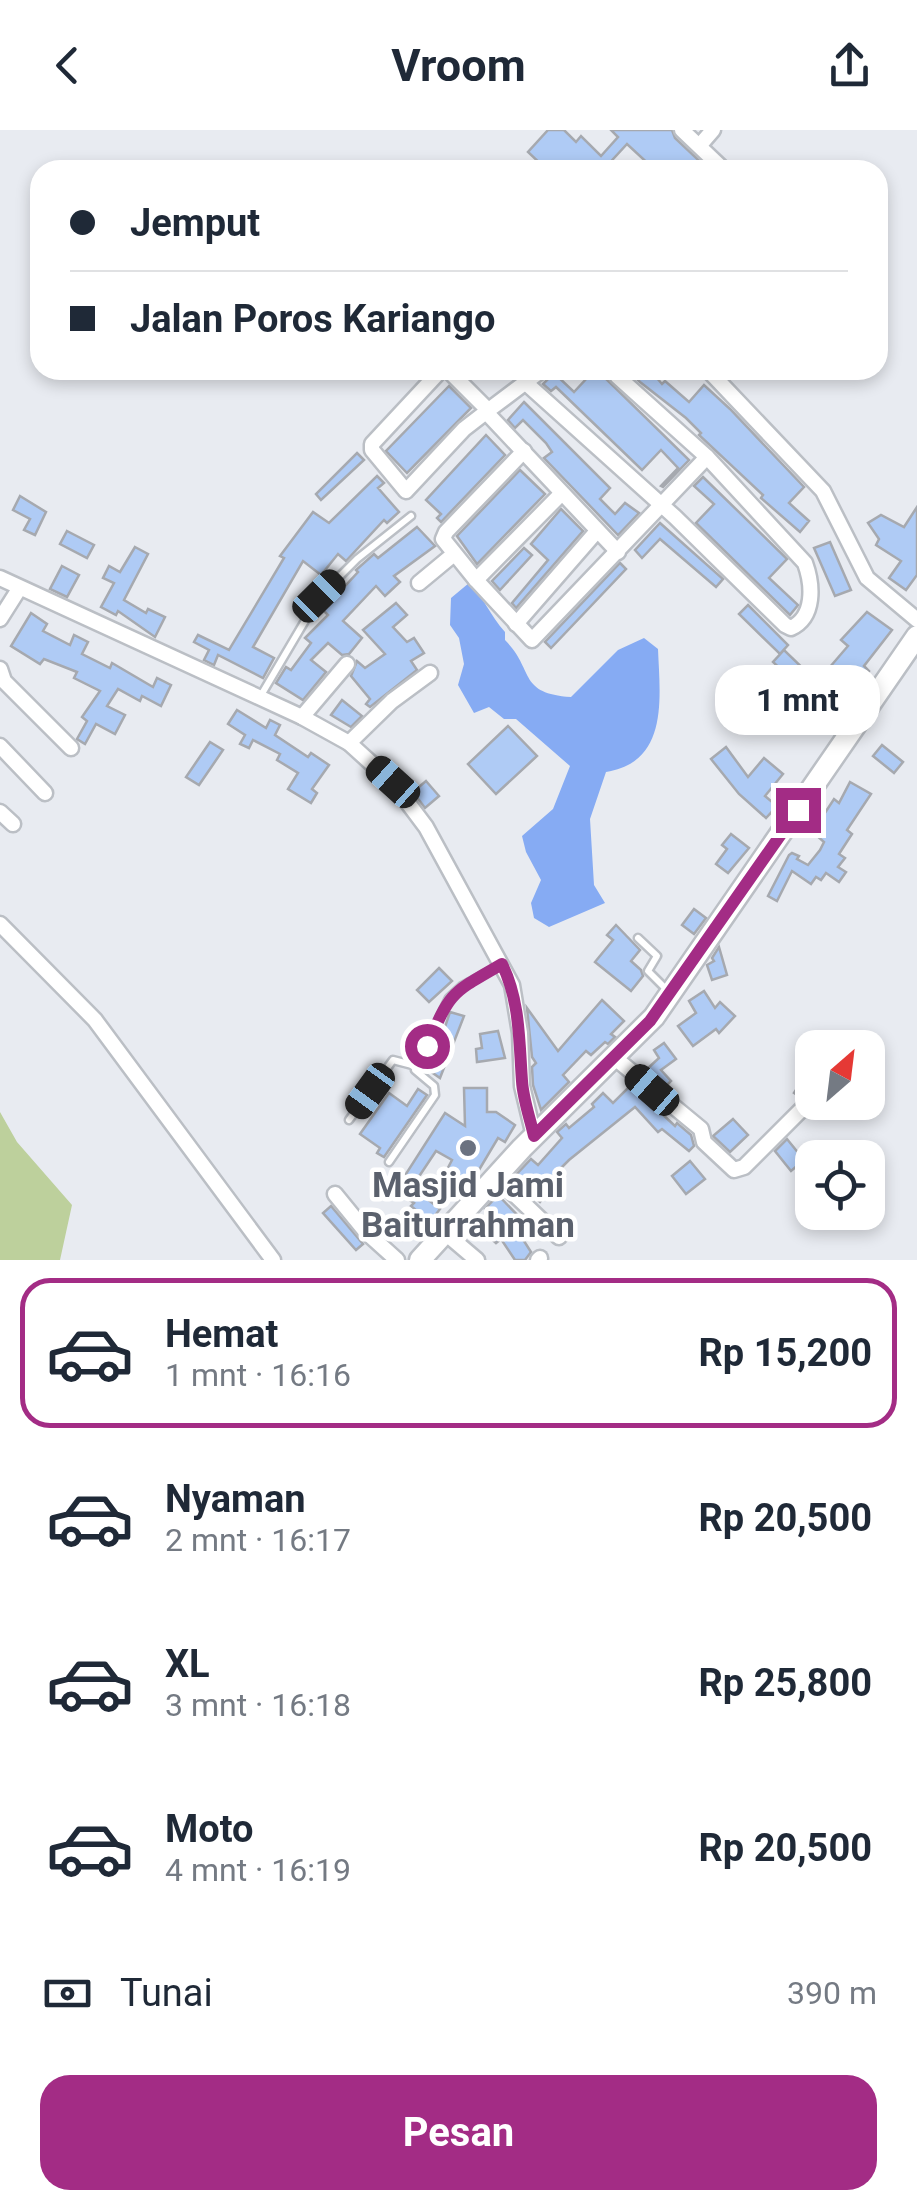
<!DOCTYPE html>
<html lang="id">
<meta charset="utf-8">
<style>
:root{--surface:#fff;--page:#f2f2f3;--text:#1f2937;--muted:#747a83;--line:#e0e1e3;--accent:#a32c85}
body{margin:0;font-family:Roboto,sans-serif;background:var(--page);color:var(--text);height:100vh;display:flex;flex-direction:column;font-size:38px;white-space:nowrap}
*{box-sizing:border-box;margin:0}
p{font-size:32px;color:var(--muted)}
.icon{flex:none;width:55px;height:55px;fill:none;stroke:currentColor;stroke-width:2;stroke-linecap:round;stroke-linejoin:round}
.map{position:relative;height:1130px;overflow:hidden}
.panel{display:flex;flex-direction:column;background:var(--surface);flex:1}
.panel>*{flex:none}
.hud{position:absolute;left:30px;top:30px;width:858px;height:220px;border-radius:30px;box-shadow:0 5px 15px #0003;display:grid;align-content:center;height:220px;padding:0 40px;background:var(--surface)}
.needle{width:65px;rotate:28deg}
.fabs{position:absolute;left:795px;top:900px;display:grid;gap:20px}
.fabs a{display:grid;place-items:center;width:90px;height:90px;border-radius:20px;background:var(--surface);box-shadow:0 5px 15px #0003;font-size:50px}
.end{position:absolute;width:45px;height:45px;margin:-22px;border:12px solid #a32c85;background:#fff;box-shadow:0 0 0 5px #fff}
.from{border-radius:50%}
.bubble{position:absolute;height:70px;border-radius:30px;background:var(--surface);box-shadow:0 5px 15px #0003;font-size:32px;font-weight:700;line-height:70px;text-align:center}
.car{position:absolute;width:30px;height:60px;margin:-30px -15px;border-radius:12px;box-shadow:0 0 8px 2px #0007;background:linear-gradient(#222 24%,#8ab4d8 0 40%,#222 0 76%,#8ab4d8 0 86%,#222 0)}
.hud b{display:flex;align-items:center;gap:35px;height:95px;font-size:38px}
.hud b+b{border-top:2px solid var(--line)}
.hud i{width:25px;height:25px;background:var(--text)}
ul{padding:18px 0 0;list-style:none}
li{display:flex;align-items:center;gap:30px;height:150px;margin:0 20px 15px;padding:0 20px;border:5px solid transparent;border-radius:30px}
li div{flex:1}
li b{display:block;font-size:38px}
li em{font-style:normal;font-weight:700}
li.current{border-color:var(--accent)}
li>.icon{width:90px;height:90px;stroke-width:1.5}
.pay{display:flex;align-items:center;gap:25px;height:110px;padding:0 40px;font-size:38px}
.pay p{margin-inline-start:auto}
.button{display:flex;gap:20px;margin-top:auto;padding:20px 40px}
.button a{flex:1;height:115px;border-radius:30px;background:var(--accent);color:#fff;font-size:40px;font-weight:700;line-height:115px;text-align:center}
header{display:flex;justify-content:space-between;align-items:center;height:130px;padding:0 40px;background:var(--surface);font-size:45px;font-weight:700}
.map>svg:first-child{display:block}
.green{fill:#bdd09c}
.water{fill:#86abf3}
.building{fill:#afcbf5;stroke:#a6a9af;stroke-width:2.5}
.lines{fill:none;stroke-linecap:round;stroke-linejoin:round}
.service-casing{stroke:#bbbfc5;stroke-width:11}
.minor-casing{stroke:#bbbfc5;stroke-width:19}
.secondary-casing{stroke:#bbbfc5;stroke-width:25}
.service{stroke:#fff;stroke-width:6}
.minor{stroke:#fff;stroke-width:14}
.secondary{stroke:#fff;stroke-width:20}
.route{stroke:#a32c85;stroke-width:12}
.worship-dot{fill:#6b7280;stroke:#fff;stroke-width:4}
.labels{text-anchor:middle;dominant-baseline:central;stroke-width:9;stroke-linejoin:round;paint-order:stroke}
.worship-label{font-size:35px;font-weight:bold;fill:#5b616d;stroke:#fff}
</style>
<header><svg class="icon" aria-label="back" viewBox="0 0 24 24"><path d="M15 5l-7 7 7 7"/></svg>Vroom<svg class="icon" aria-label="share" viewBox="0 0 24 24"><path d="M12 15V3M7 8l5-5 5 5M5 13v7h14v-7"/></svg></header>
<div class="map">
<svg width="917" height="1130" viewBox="0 0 917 1130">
<rect width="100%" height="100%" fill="#e8ebf1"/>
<path class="green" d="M 0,982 L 17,1012 L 72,1075 L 60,1130 L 0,1130 Z"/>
<path class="water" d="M 469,453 C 485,469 489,484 505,502 L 505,510 C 535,540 517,563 571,567 L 618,520 L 644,508 L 658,519 C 660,568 669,632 606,642 L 590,689 L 594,755 L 605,773 L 549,797 L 534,788 L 531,773 L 541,750 L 526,722 L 522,706 L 553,679 L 570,636 L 516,589 L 504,589 L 489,577 L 474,583 L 458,555 L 464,534 L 459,508 L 450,495 L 451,468 Z"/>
<g class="building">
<path d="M 548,0 L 564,0 L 576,12 L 581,6 L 601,26 L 618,7 L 611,0 L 672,0 L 675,8 L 709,40 L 655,40 L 627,14 L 603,40 L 547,40 L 528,22 Z"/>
<path d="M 579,240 L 597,240 L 689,330 L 663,357 L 661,356 L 678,338 L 661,320 L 642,340 L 556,257 L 551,261 L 543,254 L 554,243 L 574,262 L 587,248 Z"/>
<path d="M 644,240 L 650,240 L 662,254 L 665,251 L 689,272 L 704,255 L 730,279 L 804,357 L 789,373 L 809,391 L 800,402 L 761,368 L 763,365 L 699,305 L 701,303 L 686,288 L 640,252 L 635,247 Z"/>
<path d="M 449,256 L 471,278 L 407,343 L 386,321 Z"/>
<path d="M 524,272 L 610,358 L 600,369 L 615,384 L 625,373 L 639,383 L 618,405 L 544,328 L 552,322 L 546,313 L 523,290 L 515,298 L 508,290 Z"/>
<path d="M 486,305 L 505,325 L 441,392 L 437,388 L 441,384 L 426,370 Z"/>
<path d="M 357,323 L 364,330 L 321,370 L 316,364 Z"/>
<path d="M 520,340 L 545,364 L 477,434 L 457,406 Z"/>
<path d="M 377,346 L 384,353 L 378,358 L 399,382 L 387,393 L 384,390 L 346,431 L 338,424 L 321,445 L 303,431 L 253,517 L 274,528 L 263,548 L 218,525 L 214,535 L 204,530 L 209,520 L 194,512 L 198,505 L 229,520 L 284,428 L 280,426 L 313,382 L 329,393 Z"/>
<path d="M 703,347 L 787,429 L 769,448 L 798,475 L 790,485 L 696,393 L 714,374 L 694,356 Z"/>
<path d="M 20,366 L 46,382 L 35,405 L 24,400 L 30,389 L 13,380 Z"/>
<path d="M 917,377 L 917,445 L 906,460 L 889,448 L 901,431 L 876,415 L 879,409 L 868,393 L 881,385 L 904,397 Z"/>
<path d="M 561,379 L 583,401 L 516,478 L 512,473 L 548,430 L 531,414 Z"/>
<path d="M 660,393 L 723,449 L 716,457 L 660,409 L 642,428 L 635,420 Z"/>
<path d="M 417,397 L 435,416 L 394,446 L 400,452 L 385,466 L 376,456 L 343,491 L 362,508 L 349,524 L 342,525 L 328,513 L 311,530 L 326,542 L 303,570 L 276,553 L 286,537 L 291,540 L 311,513 L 305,508 L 328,485 L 323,480 L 358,442 L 356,440 L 374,424 L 378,428 Z"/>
<path d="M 67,401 L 94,415 L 87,428 L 60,414 Z"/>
<path d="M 830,412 L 851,460 L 835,466 L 814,418 Z"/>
<path d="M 135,417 L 148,424 L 124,470 L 146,483 L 148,479 L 165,487 L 155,507 L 118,481 L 116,485 L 101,477 L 114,453 L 103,448 L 109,436 L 120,442 Z"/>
<path d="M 524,418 L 532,425 L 500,460 L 492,451 Z"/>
<path d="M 620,433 L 626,439 L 551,518 L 545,512 Z"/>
<path d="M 62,436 L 79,445 L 67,467 L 50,459 Z"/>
<path d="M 396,473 L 407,485 L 393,497 L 407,512 L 414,508 L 424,523 L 411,531 L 417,540 L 370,577 L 366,574 L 370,569 L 351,546 L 357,531 L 365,538 L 385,524 L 363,500 Z"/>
<path d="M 748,475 L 788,515 L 780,524 L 739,484 Z"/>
<path d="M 867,482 L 892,500 L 864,536 L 869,541 L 851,563 L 847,559 L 815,600 L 795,582 L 810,567 L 773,532 L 784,520 L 817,552 L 848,516 L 841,510 Z"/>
<path d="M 31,483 L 47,494 L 43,501 L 70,515 L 74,505 L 88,512 L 82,524 L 110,538 L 112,533 L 153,557 L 157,548 L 171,555 L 161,576 L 142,566 L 140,571 L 118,559 L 107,576 L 125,585 L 115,604 L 96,594 L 85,614 L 77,609 L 87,591 L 82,587 L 100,561 L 74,548 L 77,542 L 44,529 L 40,534 L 11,516 Z"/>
<path d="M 342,570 L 362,586 L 351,597 L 331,585 Z"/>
<path d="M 237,580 L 266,598 L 270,590 L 280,595 L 275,605 L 308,627 L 311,623 L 329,635 L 312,659 L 317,663 L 311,673 L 288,659 L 298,643 L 277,630 L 280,624 L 253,610 L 249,618 L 240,614 L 245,605 L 228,594 Z"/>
<path d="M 508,596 L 537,626 L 496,664 L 468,634 Z"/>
<path d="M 210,612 L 223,620 L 199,655 L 186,647 Z"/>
<path d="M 882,615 L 903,632 L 894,643 L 873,626 Z"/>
<path d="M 726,617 L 748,647 L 764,628 L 783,644 L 765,666 L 777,676 L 766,688 L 739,664 L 711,629 Z"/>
<path d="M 426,651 L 439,666 L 425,678 L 413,662 Z"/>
<path d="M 850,652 L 871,664 L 847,700 L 852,704 L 839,724 L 845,728 L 838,737 L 846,742 L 839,752 L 826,743 L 821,750 L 816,747 L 811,754 L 792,741 L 777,771 L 768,766 L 789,725 L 792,723 L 799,726 L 797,729 L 808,735 L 820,720 L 824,712 L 806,696 L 814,687 L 819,692 L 834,669 L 839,673 Z"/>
<path d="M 731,704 L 749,718 L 728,743 L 716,734 L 727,719 L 722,715 Z"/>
<path d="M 694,779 L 706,788 L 694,804 L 682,795 Z"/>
<path d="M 616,795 L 640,820 L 631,831 L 641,840 L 643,846 L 631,861 L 595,832 L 613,810 L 607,805 Z"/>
<path d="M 719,817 L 727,845 L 712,850 L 707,835 L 714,831 L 712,828 Z"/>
<path d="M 439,838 L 452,851 L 429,872 L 417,860 Z"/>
<path d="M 704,861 L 715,878 L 720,872 L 735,886 L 719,903 L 716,899 L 693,916 L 678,896 L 696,883 L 689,871 Z"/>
<path d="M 602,870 L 624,891 L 611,904 L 615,907 L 608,914 L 605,912 L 591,925 L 586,921 L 563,945 L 569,952 L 541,980 L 533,955 L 532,937 L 536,933 L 532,927 L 527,878 L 558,921 Z"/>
<path d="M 450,882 L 464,886 L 440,948 L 427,939 L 431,929 L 434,930 Z"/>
<path d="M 498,901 L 505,928 L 477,932 L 476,919 L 482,918 L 480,904 Z"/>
<path d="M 664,913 L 676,929 L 661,940 L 671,951 L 666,956 L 646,940 L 659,928 L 654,920 Z"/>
<path d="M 812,935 L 812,972 L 839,972 L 830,987 L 794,963 Z"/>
<path d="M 631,955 L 675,996 L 677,993 L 691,1005 L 694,1016 L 689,1021 L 662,999 L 658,1002 L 635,977 L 569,1030 L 552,1047 L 557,1051 L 540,1072 L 513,1048 L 531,1029 L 538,1035 L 562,1008 L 557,1002 L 566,994 L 569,998 L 594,977 L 592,974 L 603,963 L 613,973 Z"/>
<path d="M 464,958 L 487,958 L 487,982 L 496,982 L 515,995 L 505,1012 L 498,1008 L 476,1045 L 471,1042 L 460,1063 L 440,1053 L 452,1030 L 436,1021 L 412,1057 L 440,1079 L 430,1092 L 411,1076 L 414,1073 L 395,1061 L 445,983 L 465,996 Z"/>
<path d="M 418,959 L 427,965 L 384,1027 L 377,1023 L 380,1018 L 360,1004 L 389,963 L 407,976 Z"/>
<path d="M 733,989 L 748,1005 L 730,1022 L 713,1006 Z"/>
<path d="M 787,1009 L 804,1030 L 791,1041 L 775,1021 Z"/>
<path d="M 690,1031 L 705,1049 L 686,1064 L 672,1046 Z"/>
<path d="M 498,1065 L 526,1094 L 517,1100 L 531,1122 L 525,1130 L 515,1130 L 501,1109 L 496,1113 L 485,1103 L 498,1090 L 485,1079 Z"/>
<path d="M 331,1076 L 363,1114 L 356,1120 L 323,1083 Z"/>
</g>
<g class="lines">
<g class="service-casing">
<g id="service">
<path d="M 260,567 L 319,467 L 357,429 L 411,386"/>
<path d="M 638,808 L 657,826 L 648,841 L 669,862"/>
<path d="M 416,936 L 449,868 L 462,856 L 501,835"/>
<path d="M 349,990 L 393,930 L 416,936 L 415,940 L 434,956 L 435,965 L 389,1032"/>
</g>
</g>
<g class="minor-casing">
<g id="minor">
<path d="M 682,0 L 724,40"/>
<path d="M 700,15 L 713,0"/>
<path d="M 441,240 L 372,314 L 372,320 L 406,361 L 464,299 L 486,282"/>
<path d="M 448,240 L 489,281"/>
<path d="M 542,240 L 486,282 L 618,422"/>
<path d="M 708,240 L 823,361 L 867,448 L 917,490"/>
<path d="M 527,254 L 675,387 L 785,495 L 791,498 C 815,487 813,455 805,433 L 707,327"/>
<path d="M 524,321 L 446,402 L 443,409 L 476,450 L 532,510 L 707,327 L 617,246"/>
<path d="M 0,448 L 302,587 L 349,613 L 393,653 L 426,697 L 512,855 L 520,903 L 522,956 L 534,1006"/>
<path d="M 476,450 L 561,364"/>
<path d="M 419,453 L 454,424"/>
<path d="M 0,489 L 19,459"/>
<path d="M 516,494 L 597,401"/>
<path d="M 0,539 L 4,551 L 71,618"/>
<path d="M 302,587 L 347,534"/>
<path d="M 349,613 L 392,571 L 430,543"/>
<path d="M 0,616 L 45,663"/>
<path d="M 0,682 L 13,694"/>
<path d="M 0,794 L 95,890 L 273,1130"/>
<path d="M 615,928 L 701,999 L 704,1012 L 734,1040 L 744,1037 L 802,979"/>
<path d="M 495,1046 L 559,1107"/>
<path d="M 335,1064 L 366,1102 L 397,1130"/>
<path d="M 444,1102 L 477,1130"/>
<path d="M 538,1130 L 540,1128"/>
</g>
</g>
<g class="secondary-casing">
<path id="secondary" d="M 420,1130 L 522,1018 L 654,887 L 917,506"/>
</g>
<use href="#service" class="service"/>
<use href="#minor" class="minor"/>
<use href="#secondary" class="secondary"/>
</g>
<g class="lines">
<path class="route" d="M 427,916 C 451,861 450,864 502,834 C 520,871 519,910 522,951 C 523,969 530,988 534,1006 L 650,891 L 798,680"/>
</g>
<circle class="worship-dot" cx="468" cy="1018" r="10"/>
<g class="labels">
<g class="worship-label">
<text x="468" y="1055">Masjid Jami<tspan x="468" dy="40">Baiturrahman</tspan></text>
</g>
</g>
</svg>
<div class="fabs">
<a><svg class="needle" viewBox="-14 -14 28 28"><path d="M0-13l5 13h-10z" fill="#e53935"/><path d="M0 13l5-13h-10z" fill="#747a83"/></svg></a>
<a><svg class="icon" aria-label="locate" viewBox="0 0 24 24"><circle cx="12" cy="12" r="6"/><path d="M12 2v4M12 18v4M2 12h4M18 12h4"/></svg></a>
</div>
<i class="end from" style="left:427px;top:916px"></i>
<i class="end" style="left:798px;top:680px"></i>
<div class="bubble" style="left:715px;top:535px;width:165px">1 mnt</div>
<i class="car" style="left:319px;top:466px;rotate:45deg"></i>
<i class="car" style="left:393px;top:652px;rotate:312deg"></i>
<i class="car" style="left:652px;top:960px;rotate:311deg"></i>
<i class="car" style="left:370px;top:961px;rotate:216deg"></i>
<div class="hud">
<b><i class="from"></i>Jemput</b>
<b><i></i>Jalan Poros Kariango</b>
</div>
</div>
<section class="panel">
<ul>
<li class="current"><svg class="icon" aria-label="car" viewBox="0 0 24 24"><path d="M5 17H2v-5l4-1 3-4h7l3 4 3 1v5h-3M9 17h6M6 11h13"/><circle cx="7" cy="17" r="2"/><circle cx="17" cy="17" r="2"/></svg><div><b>Hemat</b><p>1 mnt · 16:16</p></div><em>Rp 15,200</em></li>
<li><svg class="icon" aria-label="car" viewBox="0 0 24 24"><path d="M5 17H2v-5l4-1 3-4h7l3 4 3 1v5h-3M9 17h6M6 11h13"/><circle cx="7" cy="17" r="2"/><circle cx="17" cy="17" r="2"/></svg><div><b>Nyaman</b><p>2 mnt · 16:17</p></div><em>Rp 20,500</em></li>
<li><svg class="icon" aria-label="car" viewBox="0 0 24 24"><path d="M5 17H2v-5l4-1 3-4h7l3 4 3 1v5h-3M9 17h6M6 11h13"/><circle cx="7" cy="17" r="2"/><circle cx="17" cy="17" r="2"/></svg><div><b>XL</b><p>3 mnt · 16:18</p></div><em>Rp 25,800</em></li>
<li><svg class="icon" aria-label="car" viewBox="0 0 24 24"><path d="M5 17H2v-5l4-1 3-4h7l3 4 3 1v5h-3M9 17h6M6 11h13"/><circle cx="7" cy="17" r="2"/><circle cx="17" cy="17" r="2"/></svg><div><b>Moto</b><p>4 mnt · 16:19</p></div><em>Rp 20,500</em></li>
</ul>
<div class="pay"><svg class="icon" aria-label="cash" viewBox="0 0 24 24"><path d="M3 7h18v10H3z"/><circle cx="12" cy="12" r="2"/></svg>Tunai<p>390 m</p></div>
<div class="button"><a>Pesan</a></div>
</section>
